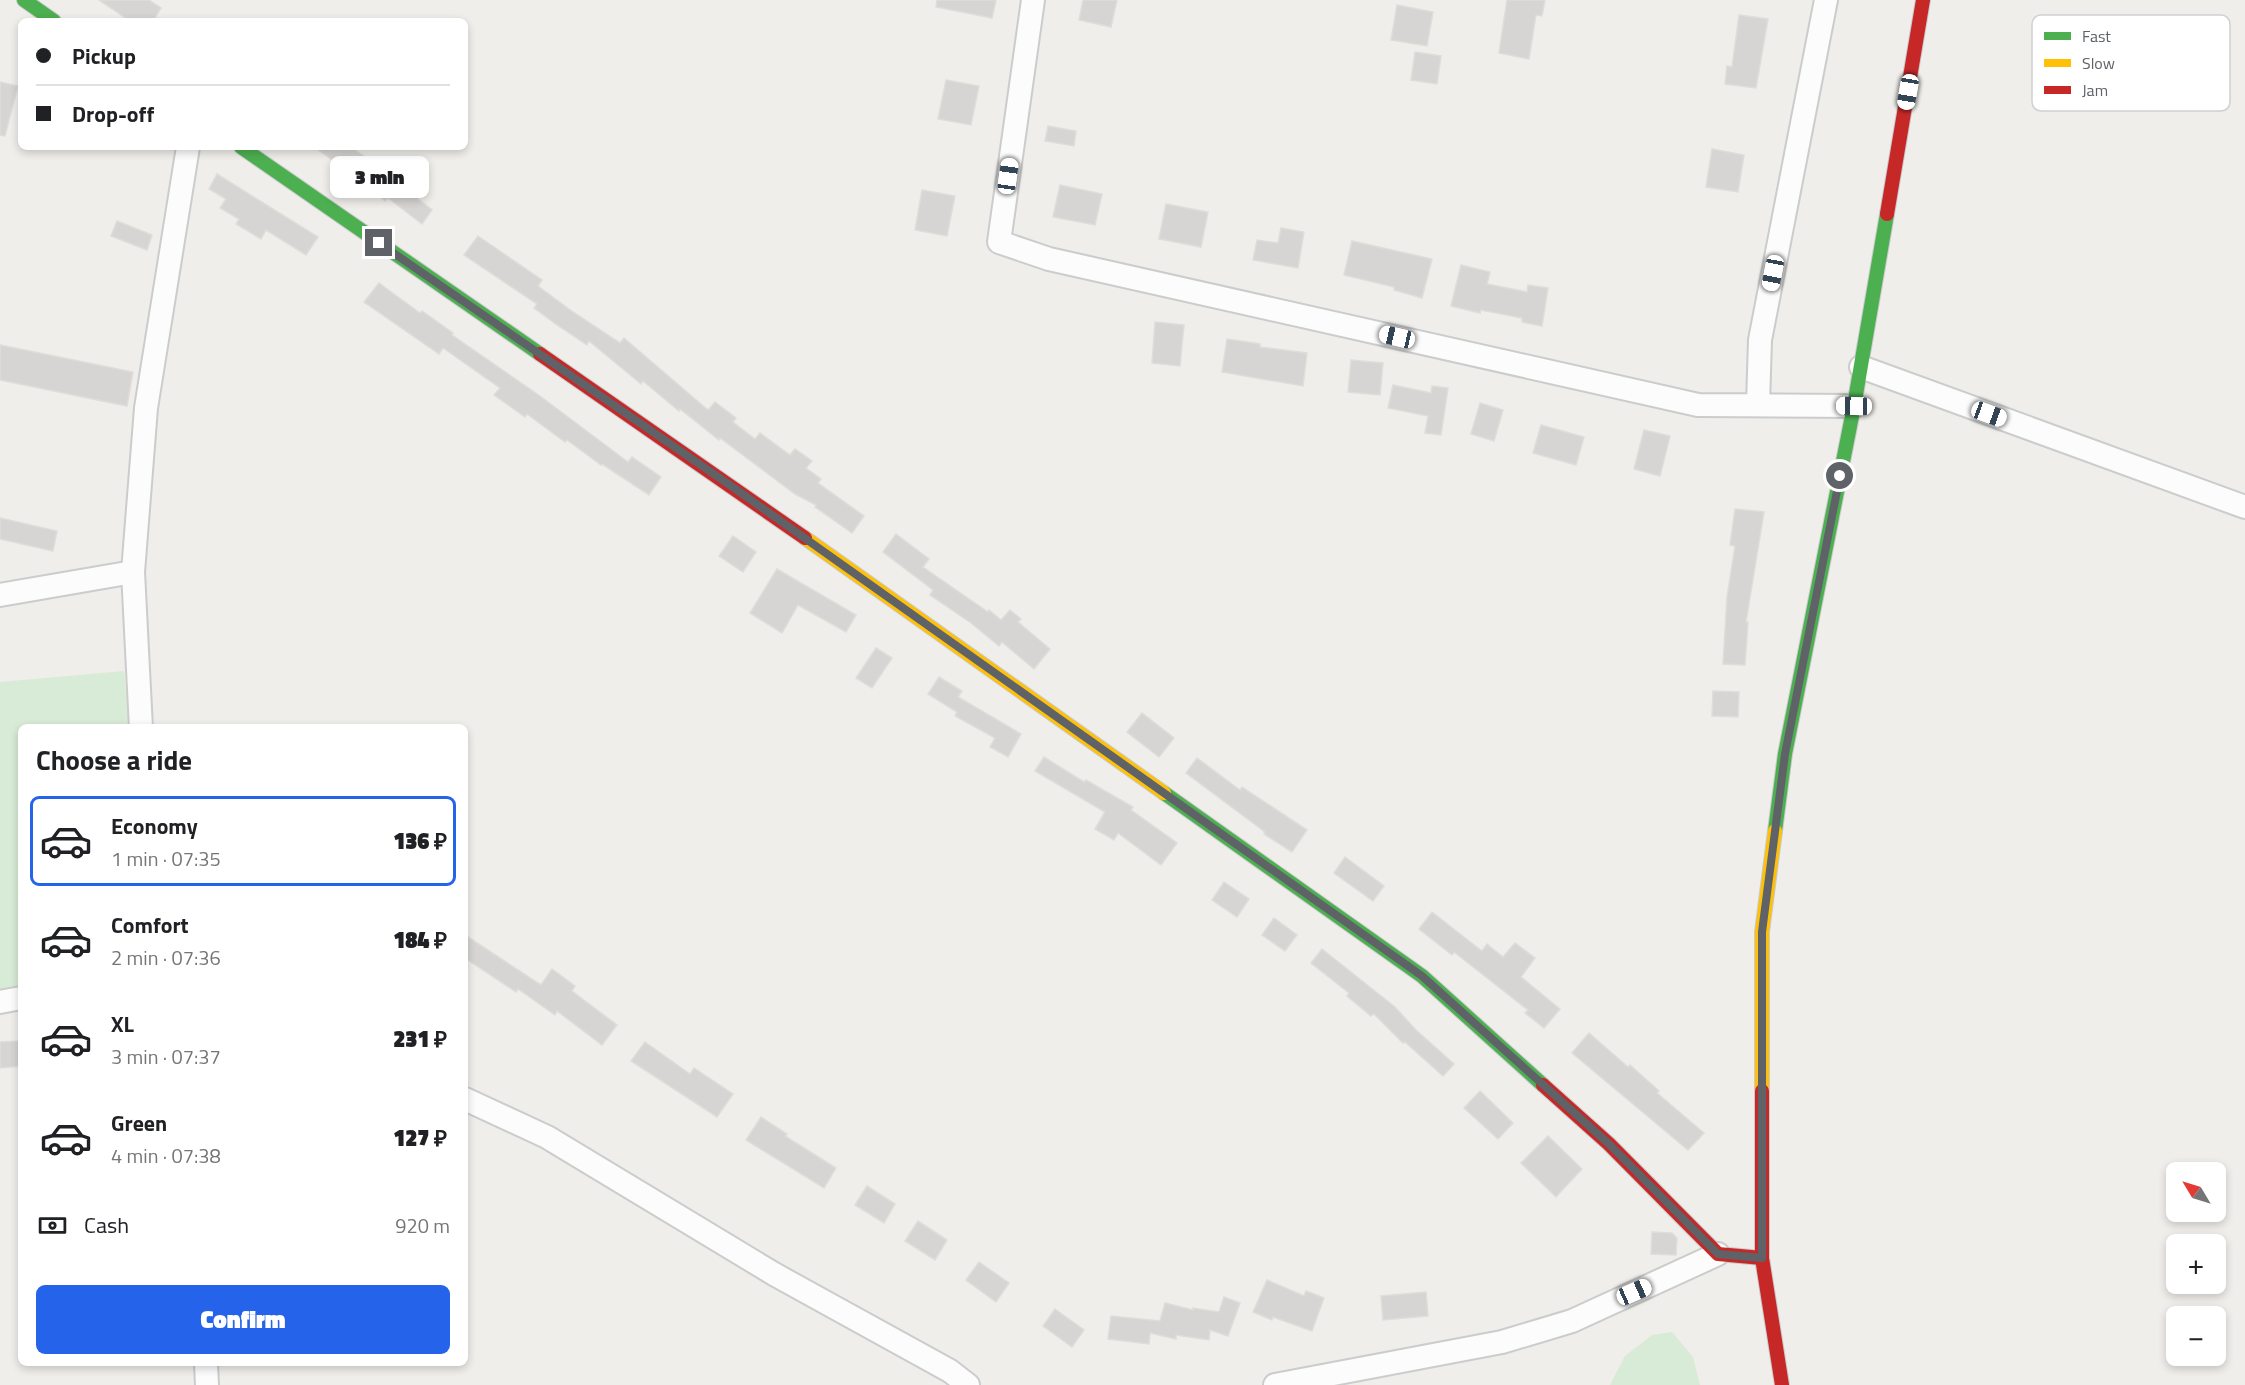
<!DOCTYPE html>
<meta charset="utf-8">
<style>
:root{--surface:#fff;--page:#f6f6f6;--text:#202124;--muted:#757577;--line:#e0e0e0;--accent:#2563eb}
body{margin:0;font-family:"Titillium Web",sans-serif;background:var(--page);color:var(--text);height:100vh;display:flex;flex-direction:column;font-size:22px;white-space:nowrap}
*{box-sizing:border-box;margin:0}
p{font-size:20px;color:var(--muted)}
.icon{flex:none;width:33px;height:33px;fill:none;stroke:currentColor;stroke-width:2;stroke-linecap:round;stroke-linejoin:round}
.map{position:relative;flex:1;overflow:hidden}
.sheet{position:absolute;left:18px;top:724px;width:450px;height:642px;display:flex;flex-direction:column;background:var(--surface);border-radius:9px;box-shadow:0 3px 9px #0003}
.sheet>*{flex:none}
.hud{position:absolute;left:18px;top:18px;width:450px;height:132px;border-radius:9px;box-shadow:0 3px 9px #0003;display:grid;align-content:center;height:132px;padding:0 18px;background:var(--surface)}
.needle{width:39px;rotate:308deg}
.tools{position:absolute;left:2166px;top:1162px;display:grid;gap:12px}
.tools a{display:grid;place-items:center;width:60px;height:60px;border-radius:9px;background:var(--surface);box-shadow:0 3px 9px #0003;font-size:30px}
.end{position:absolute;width:27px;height:27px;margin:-14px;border:8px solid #5f6368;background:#fff;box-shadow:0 0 0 3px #fff}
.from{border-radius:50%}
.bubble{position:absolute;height:42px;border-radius:9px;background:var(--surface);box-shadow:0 3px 9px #0003;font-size:20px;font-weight:800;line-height:42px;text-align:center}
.car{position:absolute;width:18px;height:36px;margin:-18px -9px;border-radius:8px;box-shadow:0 0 4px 2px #0007;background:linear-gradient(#fff 24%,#345 0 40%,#fff 0 76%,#345 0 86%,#fff 0)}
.hud b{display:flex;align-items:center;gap:21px;height:57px;font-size:22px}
.hud b+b{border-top:2px solid var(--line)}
.hud i{width:15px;height:15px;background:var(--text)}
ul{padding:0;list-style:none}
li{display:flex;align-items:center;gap:18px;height:90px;margin:0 12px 9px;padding:0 6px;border:3px solid transparent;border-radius:9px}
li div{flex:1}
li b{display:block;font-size:22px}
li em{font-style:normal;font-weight:800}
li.selected{border-color:var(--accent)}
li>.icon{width:54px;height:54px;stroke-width:1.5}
h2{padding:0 18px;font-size:27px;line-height:72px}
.pay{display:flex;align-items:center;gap:15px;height:66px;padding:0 18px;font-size:22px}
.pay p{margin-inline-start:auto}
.action{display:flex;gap:12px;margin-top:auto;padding:12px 18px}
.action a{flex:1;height:69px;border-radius:9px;background:var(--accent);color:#fff;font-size:24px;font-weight:800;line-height:69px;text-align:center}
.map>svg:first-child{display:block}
.green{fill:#d8ebd6}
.building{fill:#d6d5d3;stroke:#deddd9;stroke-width:1.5}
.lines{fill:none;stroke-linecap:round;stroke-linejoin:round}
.street-casing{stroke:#cbcccc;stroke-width:26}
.fast-casing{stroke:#cacacb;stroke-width:16}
.slow-casing{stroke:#cacacb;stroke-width:16}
.jam-casing{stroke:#cacacb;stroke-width:16}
.street{stroke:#fdfcfc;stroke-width:22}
.fast{stroke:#4caf50;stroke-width:14}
.slow{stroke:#ffc107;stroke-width:14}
.jam{stroke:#c62828;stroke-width:14}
.route{stroke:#5f6368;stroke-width:8}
.key{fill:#fff;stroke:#cfd0d2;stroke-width:1.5}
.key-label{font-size:16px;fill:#5f6368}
</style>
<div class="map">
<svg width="2245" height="1385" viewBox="0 0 2245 1385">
<rect width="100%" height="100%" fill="#efeeea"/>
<g class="green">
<path d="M 124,671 L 129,727 L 21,728 L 21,987 L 0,991 L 0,682 Z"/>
<path d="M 1672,1332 L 1693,1357 L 1700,1385 L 1610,1385 L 1625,1356 L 1652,1335 Z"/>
</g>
<g class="building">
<path d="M 99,0 L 149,0 L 161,8 L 153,21 L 130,21 Z"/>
<path d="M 937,0 L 996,0 L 992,18 L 936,7 Z"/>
<path d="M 1083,0 L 1117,0 L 1111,27 L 1079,20 Z"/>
<path d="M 1507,0 L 1545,0 L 1542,16 L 1536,15 L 1529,59 L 1499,53 Z"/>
<path d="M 1397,5 L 1433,12 L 1427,46 L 1391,40 Z"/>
<path d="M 1739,15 L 1768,19 L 1756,88 L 1725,84 L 1727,66 L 1732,67 Z"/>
<path d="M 1415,52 L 1441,56 L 1437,84 L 1411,80 Z"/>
<path d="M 946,80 L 979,86 L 971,125 L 938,119 Z"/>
<path d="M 0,82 L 18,86 L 5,136 L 0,135 Z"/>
<path d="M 1048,126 L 1076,131 L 1074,146 L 1045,141 Z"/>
<path d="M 314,147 L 351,147 L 371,161 L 373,158 L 402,180 L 399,184 L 432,210 L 422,224 L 388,198 L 385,201 L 357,177 Z"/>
<path d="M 1712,149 L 1744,155 L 1738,192 L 1706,187 Z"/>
<path d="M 217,174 L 318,237 L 306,255 L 266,230 L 261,239 L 236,224 L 239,219 L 220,208 L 226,199 L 209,189 Z"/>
<path d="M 1060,185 L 1102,194 L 1095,225 L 1053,217 Z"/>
<path d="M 922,190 L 955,196 L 947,236 L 915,230 Z"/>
<path d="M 1166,204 L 1208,212 L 1201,247 L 1159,239 Z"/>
<path d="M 117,221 L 152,235 L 147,250 L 111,236 Z"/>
<path d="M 1281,228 L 1304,232 L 1298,268 L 1253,260 L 1257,240 L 1278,243 Z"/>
<path d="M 478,236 L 542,280 L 538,286 L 573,312 L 620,343 L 624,338 L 708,410 L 715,402 L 736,418 L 733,422 L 755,439 L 760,433 L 790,455 L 795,449 L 812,461 L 806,468 L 821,479 L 818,483 L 864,516 L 852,533 L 815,507 L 816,505 L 795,494 L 720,438 L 719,440 L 680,409 L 679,411 L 643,381 L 641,384 L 589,341 L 587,345 L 557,325 L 534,308 L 537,304 L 464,255 Z"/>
<path d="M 1352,241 L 1432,259 L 1422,298 L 1394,290 L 1394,287 L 1344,275 Z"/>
<path d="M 1461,265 L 1490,272 L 1487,284 L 1527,292 L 1528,285 L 1548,288 L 1542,326 L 1522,322 L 1522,318 L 1481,310 L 1480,313 L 1451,306 Z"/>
<path d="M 379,283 L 420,313 L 422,311 L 453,333 L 452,335 L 540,396 L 628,462 L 632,457 L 661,477 L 649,495 L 602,464 L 601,465 L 567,440 L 565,442 L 527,414 L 525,417 L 494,395 L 500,388 L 443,348 L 439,354 L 364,302 Z"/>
<path d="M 1155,322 L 1184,325 L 1180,366 L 1152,363 Z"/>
<path d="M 1227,339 L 1260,344 L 1260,347 L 1307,353 L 1303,386 L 1222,372 Z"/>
<path d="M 0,345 L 133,372 L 127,406 L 0,380 Z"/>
<path d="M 1351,360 L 1383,363 L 1380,395 L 1348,392 Z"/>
<path d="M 1393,385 L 1431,393 L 1432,386 L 1448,388 L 1441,435 L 1425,433 L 1428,416 L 1388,408 Z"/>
<path d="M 1480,403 L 1503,410 L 1494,441 L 1471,434 Z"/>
<path d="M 1541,425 L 1584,437 L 1576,465 L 1533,453 Z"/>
<path d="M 1644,430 L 1670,436 L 1660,476 L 1634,469 Z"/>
<path d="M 1735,509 L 1764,512 L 1746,622 L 1748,622 L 1745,665 L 1723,664 L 1727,597 L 1735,546 L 1730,545 Z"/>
<path d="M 0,518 L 57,531 L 53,551 L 0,539 Z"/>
<path d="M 896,534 L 929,559 L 923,567 L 988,612 L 989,610 L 1001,620 L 1010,610 L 1021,619 L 1018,622 L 1050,649 L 1034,669 L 1002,642 L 999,646 L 971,623 L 930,595 L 933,590 L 883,552 Z"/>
<path d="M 733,536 L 756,552 L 743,572 L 719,556 Z"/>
<path d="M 777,569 L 856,615 L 846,632 L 798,605 L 782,633 L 750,613 Z"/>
<path d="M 876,648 L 892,658 L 872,688 L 856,678 Z"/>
<path d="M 939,677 L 962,691 L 958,697 L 1021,734 L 1008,757 L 990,747 L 995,738 L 955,716 L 957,712 L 928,694 Z"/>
<path d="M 1713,691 L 1739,692 L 1738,717 L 1712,716 Z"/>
<path d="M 1142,713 L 1174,738 L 1159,757 L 1127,732 Z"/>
<path d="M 1044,757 L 1084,782 L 1086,780 L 1133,807 L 1131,810 L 1177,843 L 1161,865 L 1118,833 L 1114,840 L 1095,829 L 1105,812 L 1035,771 Z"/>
<path d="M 1197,758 L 1240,790 L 1242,787 L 1307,830 L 1292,852 L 1264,834 L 1265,832 L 1186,773 Z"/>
<path d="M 1345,857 L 1384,886 L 1373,901 L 1334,873 Z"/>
<path d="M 1224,882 L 1249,899 L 1237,917 L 1212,900 Z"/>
<path d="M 1432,912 L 1482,951 L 1487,944 L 1503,957 L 1515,943 L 1535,958 L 1521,977 L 1560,1009 L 1544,1028 L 1525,1013 L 1528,1010 L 1454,952 L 1452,955 L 1419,929 Z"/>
<path d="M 1274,918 L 1297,935 L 1285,951 L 1262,935 Z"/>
<path d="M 465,935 L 541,985 L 552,969 L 575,986 L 572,991 L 617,1025 L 602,1045 L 557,1011 L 555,1015 L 518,989 L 516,992 L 465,958 Z"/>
<path d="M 1322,949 L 1395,1007 L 1416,1030 L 1454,1064 L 1443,1076 L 1405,1042 L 1403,1043 L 1374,1014 L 1371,1016 L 1347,996 L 1349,993 L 1311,963 Z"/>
<path d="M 1589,1033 L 1628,1067 L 1630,1065 L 1659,1091 L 1657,1093 L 1704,1133 L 1688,1150 L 1572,1053 Z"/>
<path d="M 21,1041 L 21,1066 L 0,1068 L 0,1042 Z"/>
<path d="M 645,1042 L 690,1074 L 694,1068 L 733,1094 L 717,1117 L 631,1061 Z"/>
<path d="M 1480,1091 L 1513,1123 L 1498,1139 L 1464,1108 Z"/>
<path d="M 761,1117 L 787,1134 L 785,1136 L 836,1168 L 824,1188 L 746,1140 Z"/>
<path d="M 1548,1136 L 1582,1169 L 1556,1197 L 1521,1163 Z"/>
<path d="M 867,1186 L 895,1204 L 884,1223 L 855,1205 Z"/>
<path d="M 918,1221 L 947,1240 L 935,1260 L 905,1241 Z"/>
<path d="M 1652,1232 L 1672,1233 L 1677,1238 L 1676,1255 L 1651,1254 Z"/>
<path d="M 979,1262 L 1009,1283 L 996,1302 L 966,1280 Z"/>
<path d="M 1267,1280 L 1304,1296 L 1306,1291 L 1324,1298 L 1312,1331 L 1273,1317 L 1272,1320 L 1253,1312 Z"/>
<path d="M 1426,1292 L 1428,1316 L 1383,1320 L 1381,1296 Z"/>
<path d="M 1224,1297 L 1240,1303 L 1228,1336 L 1210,1330 L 1209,1340 L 1176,1335 L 1176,1339 L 1150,1333 L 1149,1344 L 1108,1339 L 1111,1316 L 1160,1321 L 1165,1303 L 1193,1310 L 1193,1308 L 1219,1312 Z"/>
<path d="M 1055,1309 L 1084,1330 L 1072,1347 L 1043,1326 Z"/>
</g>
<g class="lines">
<g class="street-casing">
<g id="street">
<path d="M 1033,0 L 999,242 L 1049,259 L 1698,405 L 1854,406"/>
<path d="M 1861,367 L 2245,507"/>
<path d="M 1758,404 L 1760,340 L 1826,0"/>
<path d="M 0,595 L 133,572"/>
<path d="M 141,728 L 133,572 L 146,408 L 188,147"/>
<path d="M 0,1002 L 21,998"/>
<path d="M 465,1099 L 547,1137 L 774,1274 L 950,1371 L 968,1385"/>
<path d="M 206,1364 L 207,1385"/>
<path d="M 1275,1385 L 1502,1342 L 1572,1321 L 1718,1254"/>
</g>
</g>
<g class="fast-casing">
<g id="fast">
<path d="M 24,0 L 54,21"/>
<path d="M 241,147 L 540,354"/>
<path d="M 1164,793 L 1422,976 L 1543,1085"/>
<path d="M 1775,831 L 1785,754 L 1854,406 L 1887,214"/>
</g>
</g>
<g class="slow-casing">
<g id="slow">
<path d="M 805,538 L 1164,793"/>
<path d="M 1762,1091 L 1762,932 L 1775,831"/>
</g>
</g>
<g class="jam-casing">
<g id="jam">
<path d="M 1887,214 L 1923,0"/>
<path d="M 540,354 L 805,538"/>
<path d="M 1543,1085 L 1609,1144 L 1718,1254 L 1762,1258"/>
<path d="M 1762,1091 L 1762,1258 L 1782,1385"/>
</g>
</g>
<use href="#street" class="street"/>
<use href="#fast" class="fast"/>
<use href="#slow" class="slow"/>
<use href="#jam" class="jam"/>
</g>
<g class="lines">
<path class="route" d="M 379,243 L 734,488 L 1422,976 L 1609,1144 L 1718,1254 L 1762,1258 L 1762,932 L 1785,754 L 1840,476"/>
</g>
<rect x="2032" y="15" width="198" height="96" rx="9" class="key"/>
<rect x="2044" y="32" width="27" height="8" fill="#4caf50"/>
<rect x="2044" y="59" width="27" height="8" fill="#ffc107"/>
<rect x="2044" y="86" width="27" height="8" fill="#c62828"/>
<g class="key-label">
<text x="2082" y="42">Fast</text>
<text x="2082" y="69">Slow</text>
<text x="2082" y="96">Jam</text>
</g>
</svg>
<div class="tools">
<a><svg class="needle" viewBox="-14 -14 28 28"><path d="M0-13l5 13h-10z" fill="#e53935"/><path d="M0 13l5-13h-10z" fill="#757577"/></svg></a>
<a>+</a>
<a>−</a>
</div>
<i class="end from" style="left:1840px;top:476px"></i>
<i class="end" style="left:379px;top:243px"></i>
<div class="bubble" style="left:330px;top:156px;width:99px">3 min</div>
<i class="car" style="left:1908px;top:92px;rotate:190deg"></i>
<i class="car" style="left:1008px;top:176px;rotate:8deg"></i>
<i class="car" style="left:1773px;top:273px;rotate:191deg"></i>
<i class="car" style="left:1397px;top:337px;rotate:283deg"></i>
<i class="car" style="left:1854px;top:406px;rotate:271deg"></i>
<i class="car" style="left:1989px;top:414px;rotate:110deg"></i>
<i class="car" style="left:1634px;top:1292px;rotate:66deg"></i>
<div class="hud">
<b><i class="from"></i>Pickup</b>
<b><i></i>Drop-off</b>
</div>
<section class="sheet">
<h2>Choose a ride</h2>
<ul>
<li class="selected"><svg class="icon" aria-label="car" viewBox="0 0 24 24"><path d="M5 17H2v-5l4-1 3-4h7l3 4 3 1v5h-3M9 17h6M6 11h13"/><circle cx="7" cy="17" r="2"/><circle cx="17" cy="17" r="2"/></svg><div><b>Economy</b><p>1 min · 07:35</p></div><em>136 ₽</em></li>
<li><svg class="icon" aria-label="car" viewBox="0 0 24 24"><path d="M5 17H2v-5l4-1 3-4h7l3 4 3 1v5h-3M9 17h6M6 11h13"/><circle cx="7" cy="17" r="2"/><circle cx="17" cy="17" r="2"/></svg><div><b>Comfort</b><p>2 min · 07:36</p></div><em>184 ₽</em></li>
<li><svg class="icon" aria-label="car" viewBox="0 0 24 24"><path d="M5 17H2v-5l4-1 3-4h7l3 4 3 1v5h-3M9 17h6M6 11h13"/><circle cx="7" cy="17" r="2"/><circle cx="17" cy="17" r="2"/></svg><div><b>XL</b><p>3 min · 07:37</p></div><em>231 ₽</em></li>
<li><svg class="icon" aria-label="car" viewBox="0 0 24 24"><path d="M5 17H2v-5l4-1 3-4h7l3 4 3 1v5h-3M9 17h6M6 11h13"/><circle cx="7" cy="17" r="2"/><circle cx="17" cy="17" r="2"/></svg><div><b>Green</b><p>4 min · 07:38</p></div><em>127 ₽</em></li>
</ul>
<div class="pay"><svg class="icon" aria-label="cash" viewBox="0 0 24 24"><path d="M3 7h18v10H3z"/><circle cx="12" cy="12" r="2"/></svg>Cash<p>920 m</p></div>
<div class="action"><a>Confirm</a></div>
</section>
</div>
